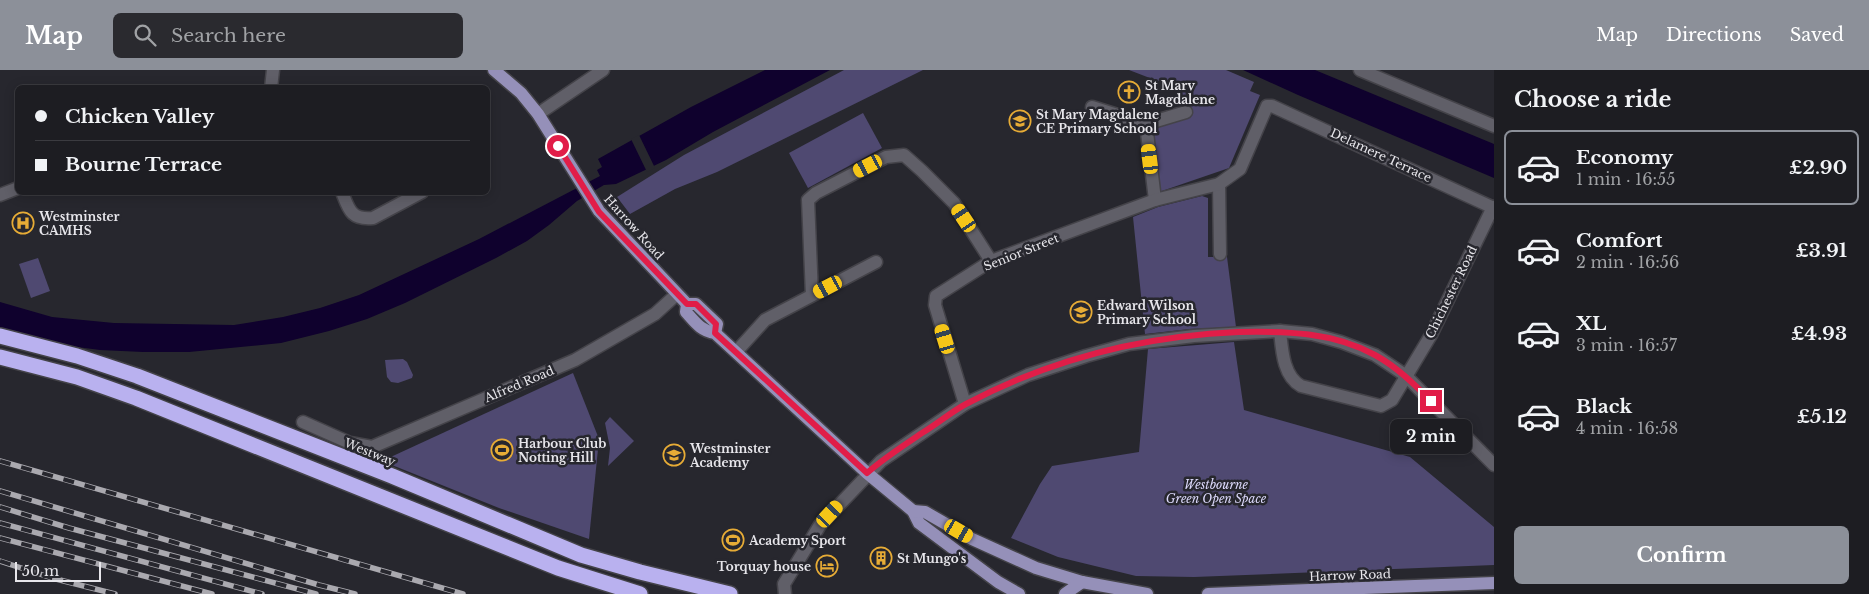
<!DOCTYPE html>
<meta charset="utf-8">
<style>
:root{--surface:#1d1d22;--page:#2a2a2f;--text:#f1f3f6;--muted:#a0a2a5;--line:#3b3b40;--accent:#8c9099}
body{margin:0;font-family:"Libre Baskerville",serif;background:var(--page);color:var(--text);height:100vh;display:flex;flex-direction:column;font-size:19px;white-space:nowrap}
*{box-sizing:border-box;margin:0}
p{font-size:16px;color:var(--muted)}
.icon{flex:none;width:28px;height:28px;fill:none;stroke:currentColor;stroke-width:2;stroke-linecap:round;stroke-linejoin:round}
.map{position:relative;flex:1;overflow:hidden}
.side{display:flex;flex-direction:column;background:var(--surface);width:375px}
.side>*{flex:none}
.top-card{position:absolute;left:15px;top:15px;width:475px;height:110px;border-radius:8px;box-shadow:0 2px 12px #0003,0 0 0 1px var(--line);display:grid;align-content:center;height:110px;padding:0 20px;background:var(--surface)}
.scale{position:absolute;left:15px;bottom:12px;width:86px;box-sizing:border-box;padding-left:5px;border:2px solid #e7e6eb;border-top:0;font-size:14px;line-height:18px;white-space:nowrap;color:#e7e6eb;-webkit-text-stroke:4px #27272e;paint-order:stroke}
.end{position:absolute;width:22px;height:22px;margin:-11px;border:6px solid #e11d48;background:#fff;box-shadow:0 0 0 2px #fff}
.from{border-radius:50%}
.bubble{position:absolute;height:35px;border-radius:8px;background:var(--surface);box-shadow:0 2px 12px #0003,0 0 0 1px var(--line);font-size:16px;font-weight:700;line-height:35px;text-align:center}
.car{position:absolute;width:15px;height:30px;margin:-15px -8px;border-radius:6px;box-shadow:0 0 4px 1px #0007;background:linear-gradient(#f5c518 24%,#345 0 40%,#f5c518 0 76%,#345 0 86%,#f5c518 0)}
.top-card b{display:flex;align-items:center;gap:18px;height:48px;font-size:19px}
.top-card b+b{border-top:1px solid var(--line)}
.top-card i{width:12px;height:12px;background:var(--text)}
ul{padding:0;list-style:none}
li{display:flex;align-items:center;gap:15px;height:75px;margin:0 10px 8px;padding:0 10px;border:2px solid transparent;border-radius:8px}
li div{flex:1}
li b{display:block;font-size:19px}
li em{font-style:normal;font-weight:700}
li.selected{border-color:var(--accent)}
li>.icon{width:45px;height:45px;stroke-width:1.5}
h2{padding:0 20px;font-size:22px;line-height:60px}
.action{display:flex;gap:10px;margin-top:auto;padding:10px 20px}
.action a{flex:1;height:58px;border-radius:8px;background:var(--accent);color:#fff;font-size:20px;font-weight:700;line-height:58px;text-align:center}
header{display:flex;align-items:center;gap:30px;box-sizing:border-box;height:70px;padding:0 25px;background:var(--accent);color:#fff}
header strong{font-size:24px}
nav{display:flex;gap:28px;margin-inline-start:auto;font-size:18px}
.search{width:350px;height:45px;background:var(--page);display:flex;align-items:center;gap:12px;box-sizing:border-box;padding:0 18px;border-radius:8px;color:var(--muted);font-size:19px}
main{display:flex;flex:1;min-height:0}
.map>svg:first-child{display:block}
.green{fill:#4f4971}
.water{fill:#0f012d}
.pier{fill:#27272e}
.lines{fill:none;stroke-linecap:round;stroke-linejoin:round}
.minor-casing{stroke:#444349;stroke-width:15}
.major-casing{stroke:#444349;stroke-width:15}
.highway-casing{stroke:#444349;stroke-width:18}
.minor{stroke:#605f68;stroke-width:12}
.major{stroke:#9590b9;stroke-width:12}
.highway{stroke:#b9b1ef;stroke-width:15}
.rail-casing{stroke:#aaa9af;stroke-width:5.5}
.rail{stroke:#27272e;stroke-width:4;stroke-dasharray:11;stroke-linecap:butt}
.route{stroke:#e11d48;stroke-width:6}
.labels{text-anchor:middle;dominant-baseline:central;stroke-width:5;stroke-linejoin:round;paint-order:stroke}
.poi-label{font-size:12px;font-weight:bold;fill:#e7e6eb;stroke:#27272e;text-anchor:start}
.street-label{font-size:12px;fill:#e7e6eb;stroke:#27272e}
.park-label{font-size:12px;font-style:italic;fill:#dcd9fb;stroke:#27272e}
</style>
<header>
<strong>Map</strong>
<div class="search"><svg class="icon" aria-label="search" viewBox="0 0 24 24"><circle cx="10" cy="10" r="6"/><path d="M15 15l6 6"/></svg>Search here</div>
<nav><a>Map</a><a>Directions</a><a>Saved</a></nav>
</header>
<main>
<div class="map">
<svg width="1494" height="524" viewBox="0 0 1494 524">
<rect width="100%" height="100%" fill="#27272e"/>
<g class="green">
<path d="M 844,0 L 923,0 L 717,102 L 675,119 L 630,144 L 617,127 L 684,85 Z"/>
<path d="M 1129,0 L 1226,0 L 1254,12 L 1250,21 L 1260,25 L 1229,98 L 1159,122 L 1150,58 L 1190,44 L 1186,27 L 1168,15 Z"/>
<path d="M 863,43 L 882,78 L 808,118 L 789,83 Z"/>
<path d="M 1202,126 L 1208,128 L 1208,187 L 1227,187 L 1236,257 L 1190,259 L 1145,264 L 1133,147 L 1158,137 Z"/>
<path d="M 38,188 L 50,221 L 31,228 L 19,194 Z"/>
<path d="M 1234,272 L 1244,340 L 1410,387 L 1494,457 L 1494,495 L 1194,507 L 1136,506 L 1058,487 L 1011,468 L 1040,414 L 1052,396 L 1139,382 L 1148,279 Z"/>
<path d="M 403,289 L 407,292 L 413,305 L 412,308 L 398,313 L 391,312 L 387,307 L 385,290 Z"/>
<path d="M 573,303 L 599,369 L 589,469 L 499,438 L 382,391 Z"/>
<path d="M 610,347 L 634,371 L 608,396 L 610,378 L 605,353 Z"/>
</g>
<g class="water">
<path d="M 765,0 L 830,0 L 713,62 L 666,90 L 616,114 L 604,115 L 577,131 L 549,155 L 527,171 L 496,188 L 405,233 L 367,249 L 329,261 L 281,273 L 189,282 L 143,282 L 100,280 L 62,275 L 0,260 L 0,232 L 52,247 L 114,253 L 234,255 L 283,247 L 320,238 L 359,225 L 479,169 L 600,106 L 597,100 L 602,97 L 598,89 L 691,37 Z"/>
<path d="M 1243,0 L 1315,0 L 1494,74 L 1494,108 L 1298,25 Z"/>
</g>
<path class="pier" d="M 639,65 L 655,98 L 647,102 L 631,69 Z"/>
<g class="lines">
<g class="minor-casing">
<g id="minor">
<path d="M 1360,0 L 1494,56"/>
<path d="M 271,18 L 273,0"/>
<path d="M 1092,37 L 1146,54 L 1186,42"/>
<path d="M 538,44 L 603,0"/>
<path d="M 1146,54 L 1155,130"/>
<path d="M 1219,114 L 1220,184"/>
<path d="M 342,122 C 349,140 351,150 373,148 L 422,122"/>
<path d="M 0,125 L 18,118"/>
<path d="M 812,225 L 808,130 L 816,123 L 886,87 L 904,85 L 922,101 L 954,133 L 991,191"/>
<path d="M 1280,261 C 1282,280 1283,306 1301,316 L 1381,336 L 1392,330 L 1431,265 L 1493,137"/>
<path d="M 736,282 L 765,250 L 876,192"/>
<path d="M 965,334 L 935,235 L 936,226 L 991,191 L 1155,130 L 1219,114 L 1240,99 L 1267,36 L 1272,36 L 1494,138"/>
<path d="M 303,352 L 350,373 L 372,377 L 575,290 L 655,244 L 677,224"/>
<path d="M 785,524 L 784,514 L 820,455 L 881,391 L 965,334 L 1028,305 L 1086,286 L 1129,274 L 1194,266 L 1280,261 L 1312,264 L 1341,272 L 1375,285 L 1405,305 L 1494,395"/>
</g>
</g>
<g class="major-casing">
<g id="major">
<path d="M 494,0 L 521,23 L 538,44 L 599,141 L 687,234 L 696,234 L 717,254 L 715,263"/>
<path d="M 687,234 L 686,242 C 695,252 701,261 715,263 L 867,403 L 913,441 L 919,453 L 998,512 L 1019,524"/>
<path d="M 913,441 L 925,442 L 972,469 L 1036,498 L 1082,512 L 1147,524"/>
<path d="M 1065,524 L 1082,512"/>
<path d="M 1208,524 L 1494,513"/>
</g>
</g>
<g class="highway-casing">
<g id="highway">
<path d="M 0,266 L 77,286 L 137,306 L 392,406 L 581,485 L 640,502 L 730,524"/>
<path d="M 0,287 L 77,307 L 136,328 L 558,498 L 640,524"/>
</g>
</g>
<use href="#minor" class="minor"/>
<use href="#major" class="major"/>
<use href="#highway" class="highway"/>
<g class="rail-casing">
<g id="rail">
<path d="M 0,391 L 463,524"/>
<path d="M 0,421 L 319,515 L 355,524"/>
<path d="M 0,437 L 69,458 L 316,524"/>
<path d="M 0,453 L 262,524"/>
<path d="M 0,468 L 212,524"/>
<path d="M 0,491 L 52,508 L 115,524"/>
</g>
</g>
<use href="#rail" class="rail"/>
</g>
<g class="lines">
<path class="route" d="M 558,76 L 599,142 L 687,234 L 696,234 L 716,254 L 715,263 L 867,403 C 884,388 903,376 922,363 C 937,354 951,342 966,334 C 1051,289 1144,266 1239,262 C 1286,261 1333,262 1375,285 C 1397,297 1414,314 1431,331"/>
</g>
<defs>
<g id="church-ring" transform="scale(1.125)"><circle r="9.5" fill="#27272e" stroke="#e7ac36" stroke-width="1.5"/><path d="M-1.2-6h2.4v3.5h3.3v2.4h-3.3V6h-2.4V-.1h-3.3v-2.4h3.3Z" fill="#e7ac36"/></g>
<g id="school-ring" transform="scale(1.125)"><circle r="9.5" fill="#27272e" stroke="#e7ac36" stroke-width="1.5"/><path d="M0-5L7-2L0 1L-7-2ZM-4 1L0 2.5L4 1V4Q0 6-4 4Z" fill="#e7ac36"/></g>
<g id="hospital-ring" transform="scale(1.125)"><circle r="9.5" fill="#27272e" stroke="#e7ac36" stroke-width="1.5"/><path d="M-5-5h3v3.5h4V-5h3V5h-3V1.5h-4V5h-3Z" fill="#e7ac36"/></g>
<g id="stadium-ring" transform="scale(1.125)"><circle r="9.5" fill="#27272e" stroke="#e7ac36" stroke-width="1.5"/><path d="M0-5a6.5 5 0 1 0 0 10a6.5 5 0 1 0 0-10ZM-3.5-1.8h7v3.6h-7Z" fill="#e7ac36"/></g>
<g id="building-ring" transform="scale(1.125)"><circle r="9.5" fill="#27272e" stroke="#e7ac36" stroke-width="1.5"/><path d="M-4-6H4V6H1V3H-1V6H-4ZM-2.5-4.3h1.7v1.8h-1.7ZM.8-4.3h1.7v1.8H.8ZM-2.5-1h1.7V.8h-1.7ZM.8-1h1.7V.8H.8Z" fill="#e7ac36"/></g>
<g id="hotel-ring" transform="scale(1.125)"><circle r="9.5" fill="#27272e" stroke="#e7ac36" stroke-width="1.5"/><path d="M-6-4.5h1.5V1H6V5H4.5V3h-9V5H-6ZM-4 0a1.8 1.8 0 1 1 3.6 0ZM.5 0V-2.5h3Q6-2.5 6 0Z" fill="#e7ac36"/></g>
</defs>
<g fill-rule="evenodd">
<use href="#church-ring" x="1129" y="22"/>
<use href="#school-ring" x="1020" y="51"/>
<use href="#hospital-ring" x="23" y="153"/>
<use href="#school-ring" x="1081" y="242"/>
<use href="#stadium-ring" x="502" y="380"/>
<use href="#school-ring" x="674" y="385"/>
<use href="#stadium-ring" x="733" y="470"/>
<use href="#building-ring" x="881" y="488"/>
<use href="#hotel-ring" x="827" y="496"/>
</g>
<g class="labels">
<g class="poi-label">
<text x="1145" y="15">St Mary<tspan x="1145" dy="14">Magdalene</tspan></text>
<text x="1036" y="44">St Mary Magdalene<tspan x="1036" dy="14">CE Primary School</tspan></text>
<text x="39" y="146">Westminster<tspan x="39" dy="14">CAMHS</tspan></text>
<text x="1097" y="235">Edward Wilson<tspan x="1097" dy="14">Primary School</tspan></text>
<text x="518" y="373">Harbour Club<tspan x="518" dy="14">Notting Hill</tspan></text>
<text x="690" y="378">Westminster<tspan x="690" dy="14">Academy</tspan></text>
<text x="749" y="470">Academy Sport</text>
<text x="897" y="488">St Mungo's</text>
<text x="811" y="496" text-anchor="end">Torquay house</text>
</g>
<g class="street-label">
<text transform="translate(1381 85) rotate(25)">Delamere Terrace</text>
<text transform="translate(634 157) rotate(48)">Harrow Road</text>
<text transform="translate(1021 182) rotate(-22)">Senior Street</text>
<text transform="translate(1451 222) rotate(-64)">Chichester Road</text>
<text transform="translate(519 314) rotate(-23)">Alfred Road</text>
<text transform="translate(370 382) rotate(22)">Westway</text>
<text transform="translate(1350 505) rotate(-2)">Harrow Road</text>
</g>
<g class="park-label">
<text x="1216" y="414">Westbourne<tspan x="1216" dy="14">Green Open Space</tspan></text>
</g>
</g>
</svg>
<div class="scale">50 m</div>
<i class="end from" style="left:558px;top:76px"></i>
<i class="end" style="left:1431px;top:331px"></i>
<div class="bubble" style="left:1390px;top:349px;width:82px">2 min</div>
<i class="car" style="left:1150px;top:89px;rotate:353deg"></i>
<i class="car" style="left:868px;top:96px;rotate:243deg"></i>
<i class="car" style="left:964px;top:148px;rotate:326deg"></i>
<i class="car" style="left:828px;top:217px;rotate:242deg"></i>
<i class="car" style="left:945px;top:269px;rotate:343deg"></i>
<i class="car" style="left:830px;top:444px;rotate:43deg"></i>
<i class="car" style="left:959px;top:461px;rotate:120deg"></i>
<div class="top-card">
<b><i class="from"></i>Chicken Valley</b>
<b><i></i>Bourne Terrace</b>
</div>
</div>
<section class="side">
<h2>Choose a ride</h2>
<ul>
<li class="selected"><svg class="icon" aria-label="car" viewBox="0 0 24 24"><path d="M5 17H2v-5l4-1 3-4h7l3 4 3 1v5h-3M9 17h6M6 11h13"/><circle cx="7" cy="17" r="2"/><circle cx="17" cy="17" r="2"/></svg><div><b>Economy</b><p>1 min · 16:55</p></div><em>£2.90</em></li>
<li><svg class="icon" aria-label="car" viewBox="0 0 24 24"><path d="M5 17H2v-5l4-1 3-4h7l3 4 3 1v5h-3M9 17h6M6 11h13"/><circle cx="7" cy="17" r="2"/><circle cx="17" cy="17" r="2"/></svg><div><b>Comfort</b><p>2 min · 16:56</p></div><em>£3.91</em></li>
<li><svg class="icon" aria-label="car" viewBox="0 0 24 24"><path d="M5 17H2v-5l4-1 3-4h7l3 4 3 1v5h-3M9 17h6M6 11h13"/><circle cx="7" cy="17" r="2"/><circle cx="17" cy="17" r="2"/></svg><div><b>XL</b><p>3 min · 16:57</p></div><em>£4.93</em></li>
<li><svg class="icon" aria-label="car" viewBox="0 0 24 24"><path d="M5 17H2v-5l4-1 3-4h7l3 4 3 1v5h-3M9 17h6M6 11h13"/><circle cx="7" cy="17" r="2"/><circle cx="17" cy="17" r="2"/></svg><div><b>Black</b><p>4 min · 16:58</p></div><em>£5.12</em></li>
</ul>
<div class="action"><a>Confirm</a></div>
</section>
</main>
